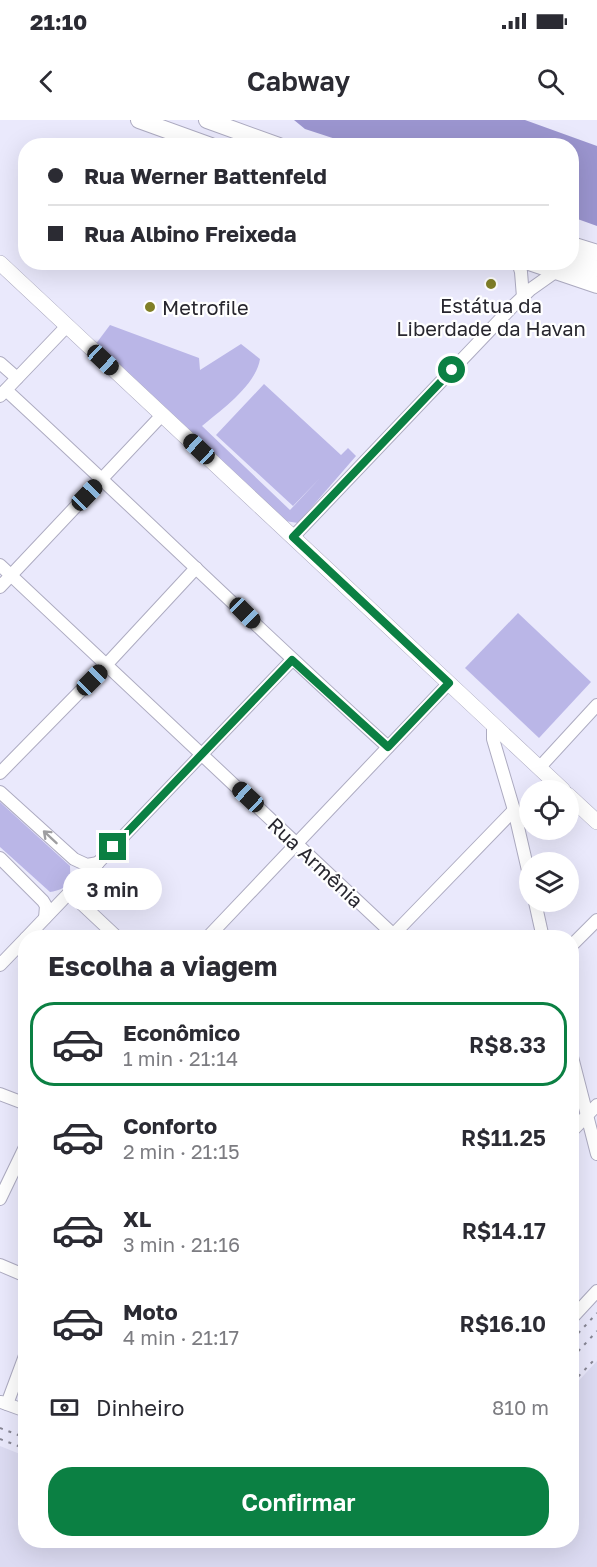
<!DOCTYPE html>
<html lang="pt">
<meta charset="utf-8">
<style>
:root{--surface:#fff;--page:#f2f2f3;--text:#2b2b33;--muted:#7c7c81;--line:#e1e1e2;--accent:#0b8043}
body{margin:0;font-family:"Golos Text",sans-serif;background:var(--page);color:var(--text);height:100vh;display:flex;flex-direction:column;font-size:22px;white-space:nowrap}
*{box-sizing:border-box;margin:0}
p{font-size:20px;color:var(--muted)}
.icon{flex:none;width:33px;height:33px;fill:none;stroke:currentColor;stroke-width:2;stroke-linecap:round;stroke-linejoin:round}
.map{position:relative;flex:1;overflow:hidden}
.side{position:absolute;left:18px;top:810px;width:561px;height:618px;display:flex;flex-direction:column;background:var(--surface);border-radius:24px;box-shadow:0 6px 24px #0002}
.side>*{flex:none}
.top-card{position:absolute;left:18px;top:18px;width:561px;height:132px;border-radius:24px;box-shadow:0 6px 24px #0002;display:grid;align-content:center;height:132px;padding:0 30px;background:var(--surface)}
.buttons{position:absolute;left:519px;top:660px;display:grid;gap:12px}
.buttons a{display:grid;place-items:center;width:60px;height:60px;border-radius:50%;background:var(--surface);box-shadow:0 6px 24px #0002;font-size:30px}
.end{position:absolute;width:27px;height:27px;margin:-14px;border:8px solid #0b8043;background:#fff;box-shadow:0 0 0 3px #fff}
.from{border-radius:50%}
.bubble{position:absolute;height:42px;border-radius:21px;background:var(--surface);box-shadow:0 6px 24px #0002;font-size:20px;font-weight:600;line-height:42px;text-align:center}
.car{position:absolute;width:18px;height:36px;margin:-18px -9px;border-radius:8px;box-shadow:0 0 4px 2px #0007;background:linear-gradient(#222 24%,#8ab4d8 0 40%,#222 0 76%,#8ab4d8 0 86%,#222 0)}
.top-card b{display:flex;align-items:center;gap:21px;height:57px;font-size:22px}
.top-card b+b{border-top:2px solid var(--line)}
.top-card i{width:15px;height:15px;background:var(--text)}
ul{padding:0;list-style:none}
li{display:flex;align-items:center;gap:18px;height:84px;margin:0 12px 9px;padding:0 18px;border:3px solid transparent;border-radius:24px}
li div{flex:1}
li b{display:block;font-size:22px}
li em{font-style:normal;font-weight:600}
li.active{border-color:var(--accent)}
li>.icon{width:54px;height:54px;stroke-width:1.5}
h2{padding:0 30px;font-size:27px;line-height:72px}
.pay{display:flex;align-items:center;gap:15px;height:66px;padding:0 30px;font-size:22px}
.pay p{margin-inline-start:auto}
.button{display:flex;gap:12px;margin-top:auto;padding:12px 30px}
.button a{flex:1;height:69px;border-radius:24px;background:var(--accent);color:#fff;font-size:24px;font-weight:600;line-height:69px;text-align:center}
.status{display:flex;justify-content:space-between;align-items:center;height:42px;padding:0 30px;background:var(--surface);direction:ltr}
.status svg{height:16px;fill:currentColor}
header{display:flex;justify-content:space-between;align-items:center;height:78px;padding:0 30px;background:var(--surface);font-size:27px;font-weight:600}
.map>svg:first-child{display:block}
.built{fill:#dcdbf2}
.green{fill:#bab6e7}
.water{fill:#9b95cf}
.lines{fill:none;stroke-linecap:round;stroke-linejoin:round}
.minor-casing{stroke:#adabc1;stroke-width:14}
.major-casing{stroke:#adabc1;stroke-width:16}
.highway-casing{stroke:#adabc1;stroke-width:18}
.minor{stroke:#fff;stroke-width:12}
.major{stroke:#fff;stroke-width:15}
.highway{stroke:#fff;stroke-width:16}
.rail{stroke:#878694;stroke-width:2;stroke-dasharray:3 6;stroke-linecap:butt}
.oneway{stroke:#9e9ea1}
.route{stroke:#0b8043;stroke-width:8}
.poi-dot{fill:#807f27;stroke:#fff;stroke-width:2}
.labels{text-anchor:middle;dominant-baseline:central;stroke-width:4.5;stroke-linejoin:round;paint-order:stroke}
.poi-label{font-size:20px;fill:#28272f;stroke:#fff}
.street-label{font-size:20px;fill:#28272f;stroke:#fff}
</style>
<div class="status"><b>21:10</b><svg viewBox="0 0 49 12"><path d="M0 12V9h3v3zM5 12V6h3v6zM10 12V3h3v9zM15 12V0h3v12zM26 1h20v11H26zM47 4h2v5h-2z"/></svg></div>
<header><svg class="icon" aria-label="back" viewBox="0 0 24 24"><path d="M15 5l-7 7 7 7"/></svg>Cabway<svg class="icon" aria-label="search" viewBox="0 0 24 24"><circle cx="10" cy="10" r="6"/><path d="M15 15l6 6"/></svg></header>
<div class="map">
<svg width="597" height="1447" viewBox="0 0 597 1447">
<rect width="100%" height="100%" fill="#eae9fc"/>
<path class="built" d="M 597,1241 L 597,1447 L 0,1447 L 0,1326 L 25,1336 L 26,1420 L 572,1420 L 572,1268 Z"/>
<g class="green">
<path d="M 110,205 L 199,238 L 200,250 L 241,224 L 260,239 C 256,265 221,290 202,306 L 290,390 L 321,357 L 293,386 L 216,315 L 264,264 L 341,335 L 348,328 L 356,336 L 298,403 L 285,401 L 95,225 Z"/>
<path d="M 518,493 L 591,562 L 539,618 L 465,548 Z"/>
<path d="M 0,682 L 70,746 C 71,764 67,769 50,772 L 0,727 Z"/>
</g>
<path class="water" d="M 294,0 L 525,0 L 597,26 L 597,106 L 572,97 L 572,26 L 354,25 L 305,9 Z"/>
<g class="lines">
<g class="minor-casing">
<g id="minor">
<path d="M 518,142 L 521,152 L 523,177"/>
<path d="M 0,243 L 17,258"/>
<path d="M 6,270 C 134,388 259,510 388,627"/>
<path d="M 0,276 L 67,206"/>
<path d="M 293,417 L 512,187 L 531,169 L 555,152"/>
<path d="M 0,445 L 397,818"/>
<path d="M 0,467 L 162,295"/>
<path d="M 493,606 L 493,619 L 514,690 L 530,759"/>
<path d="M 539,648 L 597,585"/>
<path d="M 0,653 L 107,544 L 196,448"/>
<path d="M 0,672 L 74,739 L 87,745 L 98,743"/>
<path d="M 0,738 L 43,781 L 46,786 L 45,798"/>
<path d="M 70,773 L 118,818"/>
<path d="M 535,782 L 543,818"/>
<path d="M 26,818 L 292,540"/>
<path d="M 207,818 L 449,563"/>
<path d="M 390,818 L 514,690"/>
<path d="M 572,825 L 597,800"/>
<path d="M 0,845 L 26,818"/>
<path d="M 572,937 L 597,1034"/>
<path d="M 0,974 L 26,984"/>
<path d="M 572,1011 L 597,985"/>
<path d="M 0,1079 L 26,1025"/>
<path d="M 0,1145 L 26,1156"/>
<path d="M 572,1198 L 597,1171"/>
<path d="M 1,1282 L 26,1291"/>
<path d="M 7,1284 L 26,1233"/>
</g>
</g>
<g class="major-casing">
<g id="major">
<path d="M 0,143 L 563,670"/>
<path d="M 568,675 L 597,702"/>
</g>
</g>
<g class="highway-casing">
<g id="highway">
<path d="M 139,0 L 211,26"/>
<path d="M 207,0 L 279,26"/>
<path d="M 572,125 L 597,133"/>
<path d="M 572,141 L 597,149"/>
<path d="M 529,142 L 597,165"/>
</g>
</g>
<use href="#minor" class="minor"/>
<use href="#major" class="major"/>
<use href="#highway" class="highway"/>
<g class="rail">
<path d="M 572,1220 L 597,1193"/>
<path d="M 572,1238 L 597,1211"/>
<path d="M 572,1263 L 597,1237"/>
<path d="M 0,1308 L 26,1318"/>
<path d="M 0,1319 L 26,1329"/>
</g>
</g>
<defs><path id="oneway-shaft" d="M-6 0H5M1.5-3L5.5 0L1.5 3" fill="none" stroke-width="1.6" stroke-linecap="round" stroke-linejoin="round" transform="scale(1.5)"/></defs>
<use class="oneway" href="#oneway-shaft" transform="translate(50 717) rotate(-137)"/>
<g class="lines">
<path class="route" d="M 113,727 L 292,540 L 388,627 L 449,563 L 293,417 L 452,250"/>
</g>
<g class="poi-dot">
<circle cx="491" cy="164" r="6"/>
<circle cx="150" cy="187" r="6"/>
</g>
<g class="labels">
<g class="poi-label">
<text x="491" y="185">Estátua da<tspan x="491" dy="23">Liberdade da Havan</tspan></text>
<text x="162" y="187" text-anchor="start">Metrofile</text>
</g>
<g class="street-label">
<text transform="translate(316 742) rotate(43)">Rua Armênia</text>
</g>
</g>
</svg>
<div class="buttons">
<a><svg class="icon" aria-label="locate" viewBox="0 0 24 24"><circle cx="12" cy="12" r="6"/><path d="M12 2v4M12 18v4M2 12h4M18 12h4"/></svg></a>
<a><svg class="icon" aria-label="layers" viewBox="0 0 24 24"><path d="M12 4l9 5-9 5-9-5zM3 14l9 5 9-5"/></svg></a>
</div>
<i class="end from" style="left:452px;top:250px"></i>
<i class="end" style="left:113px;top:727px"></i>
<div class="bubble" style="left:63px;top:748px;width:99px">3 min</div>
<i class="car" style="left:103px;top:240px;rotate:133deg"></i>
<i class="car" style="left:199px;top:329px;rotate:313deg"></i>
<i class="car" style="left:87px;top:375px;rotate:44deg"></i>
<i class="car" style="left:245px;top:493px;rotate:135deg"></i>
<i class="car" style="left:92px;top:560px;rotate:45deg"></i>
<i class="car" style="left:248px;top:677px;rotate:313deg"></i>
<div class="top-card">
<b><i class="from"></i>Rua Werner Battenfeld</b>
<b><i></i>Rua Albino Freixeda</b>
</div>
<section class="side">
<h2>Escolha a viagem</h2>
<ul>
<li class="active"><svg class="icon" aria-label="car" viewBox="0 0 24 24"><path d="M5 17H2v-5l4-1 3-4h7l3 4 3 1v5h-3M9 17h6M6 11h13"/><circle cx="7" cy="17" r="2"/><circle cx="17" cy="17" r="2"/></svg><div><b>Econômico</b><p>1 min · 21:14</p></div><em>R$8.33</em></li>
<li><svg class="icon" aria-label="car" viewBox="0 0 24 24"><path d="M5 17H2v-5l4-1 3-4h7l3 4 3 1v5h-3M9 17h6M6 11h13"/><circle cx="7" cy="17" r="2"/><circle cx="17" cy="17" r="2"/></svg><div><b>Conforto</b><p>2 min · 21:15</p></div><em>R$11.25</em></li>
<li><svg class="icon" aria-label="car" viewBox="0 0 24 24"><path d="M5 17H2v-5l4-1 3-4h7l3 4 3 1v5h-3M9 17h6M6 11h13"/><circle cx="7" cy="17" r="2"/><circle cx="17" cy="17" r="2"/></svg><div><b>XL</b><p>3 min · 21:16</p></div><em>R$14.17</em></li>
<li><svg class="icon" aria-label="car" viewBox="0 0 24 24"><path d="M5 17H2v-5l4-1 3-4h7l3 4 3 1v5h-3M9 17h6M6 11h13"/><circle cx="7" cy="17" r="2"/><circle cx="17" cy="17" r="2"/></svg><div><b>Moto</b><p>4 min · 21:17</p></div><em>R$16.10</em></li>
</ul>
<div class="pay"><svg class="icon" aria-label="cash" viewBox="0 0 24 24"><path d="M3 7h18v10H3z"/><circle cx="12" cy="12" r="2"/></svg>Dinheiro<p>810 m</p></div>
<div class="button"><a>Confirmar</a></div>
</section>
</div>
